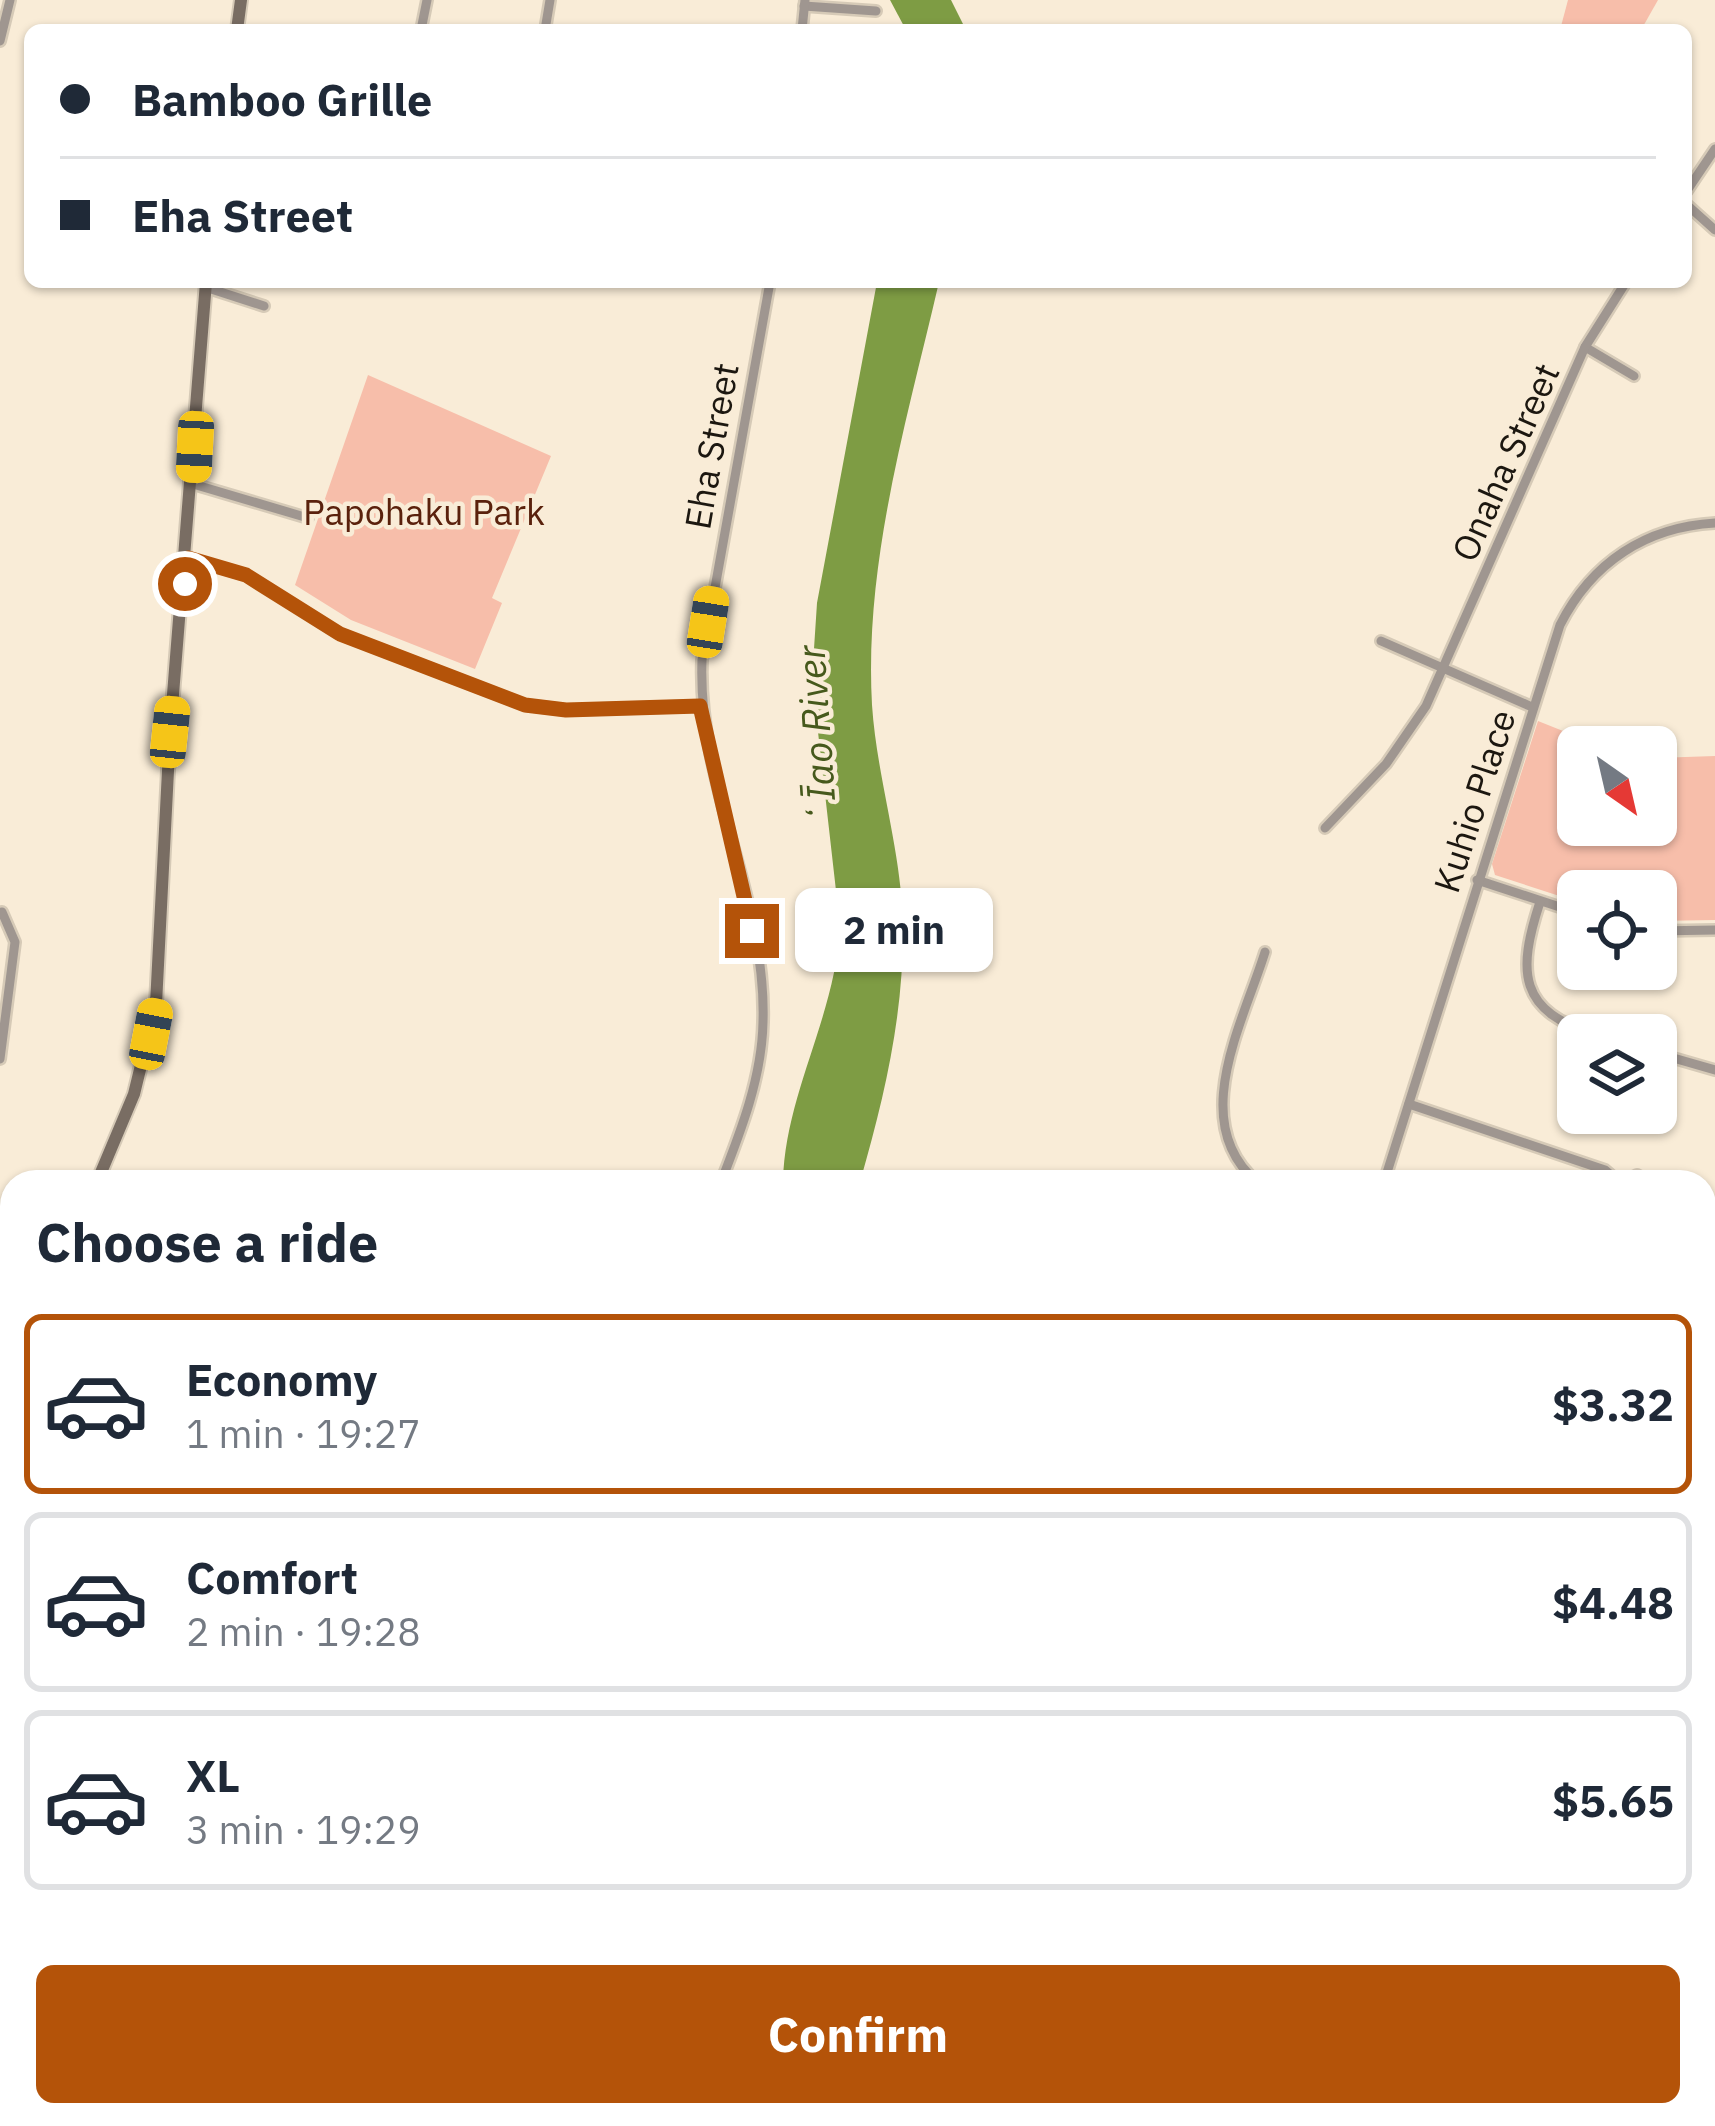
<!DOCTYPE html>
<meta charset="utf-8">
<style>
:root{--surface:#fff;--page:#f2f2f3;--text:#1f2937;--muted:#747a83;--line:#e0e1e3;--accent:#b45309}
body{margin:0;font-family:"IBM Plex Sans",sans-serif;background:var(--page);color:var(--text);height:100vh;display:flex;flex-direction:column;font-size:45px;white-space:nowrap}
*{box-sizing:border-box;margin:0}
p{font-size:39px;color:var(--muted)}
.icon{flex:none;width:66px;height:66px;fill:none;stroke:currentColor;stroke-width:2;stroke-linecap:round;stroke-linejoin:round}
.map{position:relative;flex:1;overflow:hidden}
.panel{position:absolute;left:0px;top:1170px;width:1716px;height:957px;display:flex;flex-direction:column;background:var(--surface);border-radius:36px 36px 0 0;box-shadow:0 3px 9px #0004}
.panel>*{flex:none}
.guide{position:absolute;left:24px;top:24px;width:1668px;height:264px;border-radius:18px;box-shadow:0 3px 9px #0004;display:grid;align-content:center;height:264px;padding:0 36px;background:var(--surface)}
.needle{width:78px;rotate:146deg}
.fabs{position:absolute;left:1557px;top:726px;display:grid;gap:24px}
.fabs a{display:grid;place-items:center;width:120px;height:120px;border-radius:18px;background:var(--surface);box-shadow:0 3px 9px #0004;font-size:60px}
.end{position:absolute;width:54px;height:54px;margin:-27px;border:15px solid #b45309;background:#fff;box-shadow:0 0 0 6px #fff}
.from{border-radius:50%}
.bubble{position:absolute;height:84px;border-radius:18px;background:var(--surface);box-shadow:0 3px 9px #0004;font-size:39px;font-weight:800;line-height:84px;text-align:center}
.car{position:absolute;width:36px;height:72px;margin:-36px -18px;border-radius:15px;box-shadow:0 0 9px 3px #0007;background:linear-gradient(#f5c518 24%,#345 0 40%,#f5c518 0 76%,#345 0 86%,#f5c518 0)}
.guide b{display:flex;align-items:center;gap:42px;height:114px;font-size:45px}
.guide b+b{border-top:3px solid var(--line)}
.guide i{width:30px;height:30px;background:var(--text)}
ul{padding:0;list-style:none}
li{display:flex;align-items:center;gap:36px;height:180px;margin:0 24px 18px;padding:0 12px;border:6px solid var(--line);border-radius:18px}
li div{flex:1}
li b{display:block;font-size:45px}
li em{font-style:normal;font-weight:800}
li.current{border-color:var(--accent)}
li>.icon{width:108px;height:108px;stroke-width:1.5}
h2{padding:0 36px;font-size:54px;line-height:144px}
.cta{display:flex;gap:24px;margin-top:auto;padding:24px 36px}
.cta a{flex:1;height:138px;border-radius:18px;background:var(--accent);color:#fff;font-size:48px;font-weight:800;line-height:138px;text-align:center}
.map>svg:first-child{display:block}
.green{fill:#f7beaa}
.forest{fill:#ee9273}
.water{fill:#7e9c44}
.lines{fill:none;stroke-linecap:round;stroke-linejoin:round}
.street-casing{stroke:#d6cab7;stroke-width:14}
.secondary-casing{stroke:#d6cab7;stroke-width:16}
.street{stroke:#9f9690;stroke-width:9}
.secondary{stroke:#796d63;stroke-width:12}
.route{stroke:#b45309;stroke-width:15}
.labels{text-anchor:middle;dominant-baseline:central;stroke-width:9;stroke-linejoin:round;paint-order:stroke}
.street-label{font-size:36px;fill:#1c1710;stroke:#f9ecd7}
.park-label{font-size:36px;fill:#5a210c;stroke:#f9ecd7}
.water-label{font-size:39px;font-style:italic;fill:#46591c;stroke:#f9ecd7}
</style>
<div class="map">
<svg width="1715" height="2126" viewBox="0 0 1715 2126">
<rect width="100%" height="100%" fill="#f9ecd7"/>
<g class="green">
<path d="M 1568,0 L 1658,0 L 1641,30 L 1560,30 Z"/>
<path d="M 368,375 L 551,456 L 492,598 L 502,603 L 475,669 L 351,620 L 295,585 Z"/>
<path d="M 1538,721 L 1603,747 L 1578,747 L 1578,825 L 1656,825 L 1656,758 L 1715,756 L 1715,920 L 1656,921 L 1656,891 L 1578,891 L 1578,902 L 1495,875 L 1492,864 Z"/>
</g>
<g class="forest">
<path d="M 671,2115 L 746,2115 L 731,2126 L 669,2126 Z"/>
<path d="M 850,2115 L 1017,2115 L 1025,2126 L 842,2126 Z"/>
</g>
<g class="water">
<path d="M 890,0 L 951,0 L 966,30 L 906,30 Z"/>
<path d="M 877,282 L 939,282 C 907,420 864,562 872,705 C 877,780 903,855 903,931 C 903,1019 884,1098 860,1182 L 783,1182 C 785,1093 836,1016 840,926 L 812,679 L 817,603 Z"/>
</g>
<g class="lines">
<g class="street-casing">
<g id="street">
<path d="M 804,6 L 876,11"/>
<path d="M 421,30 L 427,0"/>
<path d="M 545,30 L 550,0"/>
<path d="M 802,30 L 805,0"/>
<path d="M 0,41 L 10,0"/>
<path d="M 1686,192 L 1715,149"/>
<path d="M 1686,204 L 1715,230"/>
<path d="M 205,287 L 264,306"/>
<path d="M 1585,347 L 1634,376"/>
<path d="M 193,484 L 308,518"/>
<path d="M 187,558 L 246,575 L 340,634 L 525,705 L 566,710 L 700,706"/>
<path d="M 1381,641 L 1532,707"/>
<path d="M 1325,828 L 1386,764 L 1426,706 L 1585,347 L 1626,282"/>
<path d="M 1477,880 L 1578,913"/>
<path d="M 1540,902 C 1517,972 1518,1012 1597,1035"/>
<path d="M 1656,931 L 1715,930"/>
<path d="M 1656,1053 L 1715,1070"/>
<path d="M 0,1059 L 15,942 L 2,912"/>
<path d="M 1409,1104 L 1605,1170 L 1619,1182"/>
<path d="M 721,1182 C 741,1131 762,1077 763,1022 C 767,899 697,785 702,660 L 770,282"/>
<path d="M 1257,1182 C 1187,1123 1243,1023 1265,952"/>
<path d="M 1384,1182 L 1560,625 C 1592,562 1646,527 1715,523"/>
<path d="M 1623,1182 L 1637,1175"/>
<path d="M 1704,1362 L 1715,1332"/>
<path d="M 1704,1441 L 1715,1440"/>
<path d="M 1704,1552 L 1715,1690"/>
<path d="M 0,1707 L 12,1713"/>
<path d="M 0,2064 L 12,2049"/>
<path d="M 302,2115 L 315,2126"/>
<path d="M 96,2126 L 105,2115"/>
<path d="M 514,2126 L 517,2115"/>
<path d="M 738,2126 L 756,2115"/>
<path d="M 1704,2126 L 1715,2097"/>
</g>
</g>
<g class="secondary-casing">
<g id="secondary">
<path d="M 237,30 L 241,0"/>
<path d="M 97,1182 L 134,1094 L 156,1004 L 170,732 L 206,282"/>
<path d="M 0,1403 L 12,1377"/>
<path d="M 0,1913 L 12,1919"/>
<path d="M 1516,2115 L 1539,2126"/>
</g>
</g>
<use href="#street" class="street"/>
<use href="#secondary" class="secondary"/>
</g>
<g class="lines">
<path class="route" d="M 185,584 L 188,558 L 246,575 L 340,634 L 525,705 L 566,710 L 700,706 L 752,931"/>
</g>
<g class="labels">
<g class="street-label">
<text transform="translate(711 446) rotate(-80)">Eha Street</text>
<text transform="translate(1505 462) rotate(-66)">Onaha Street</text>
<text transform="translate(1474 801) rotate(-72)">Kuhio Place</text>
</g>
<g class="park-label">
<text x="424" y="511">Papohaku Park</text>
</g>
<g class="water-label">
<text transform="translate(816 735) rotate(-94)">ʻĪao River</text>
</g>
</g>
</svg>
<div class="fabs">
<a><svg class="needle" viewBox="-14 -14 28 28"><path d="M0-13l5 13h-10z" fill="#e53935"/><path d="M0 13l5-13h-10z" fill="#747a83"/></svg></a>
<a><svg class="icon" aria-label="locate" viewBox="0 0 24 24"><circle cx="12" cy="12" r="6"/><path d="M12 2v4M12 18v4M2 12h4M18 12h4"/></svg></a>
<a><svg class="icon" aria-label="layers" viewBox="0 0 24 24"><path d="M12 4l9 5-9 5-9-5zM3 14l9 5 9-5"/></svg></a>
</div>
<i class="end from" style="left:185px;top:584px"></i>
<i class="end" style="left:752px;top:931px"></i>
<div class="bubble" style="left:795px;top:888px;width:198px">2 min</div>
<i class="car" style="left:195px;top:447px;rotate:183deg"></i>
<i class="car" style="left:708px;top:622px;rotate:9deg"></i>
<i class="car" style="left:170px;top:732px;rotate:6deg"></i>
<i class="car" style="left:151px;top:1034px;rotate:11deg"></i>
<div class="guide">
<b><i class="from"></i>Bamboo Grille</b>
<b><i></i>Eha Street</b>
</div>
<section class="panel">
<h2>Choose a ride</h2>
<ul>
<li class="current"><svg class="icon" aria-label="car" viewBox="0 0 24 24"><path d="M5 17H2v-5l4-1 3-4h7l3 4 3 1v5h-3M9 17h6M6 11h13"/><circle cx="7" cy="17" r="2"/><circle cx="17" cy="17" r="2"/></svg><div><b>Economy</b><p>1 min · 19:27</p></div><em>$3.32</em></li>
<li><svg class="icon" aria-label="car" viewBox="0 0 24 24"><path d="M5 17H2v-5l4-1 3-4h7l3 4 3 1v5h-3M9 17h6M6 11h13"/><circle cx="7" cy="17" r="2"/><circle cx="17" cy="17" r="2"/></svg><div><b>Comfort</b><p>2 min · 19:28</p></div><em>$4.48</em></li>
<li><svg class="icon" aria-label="car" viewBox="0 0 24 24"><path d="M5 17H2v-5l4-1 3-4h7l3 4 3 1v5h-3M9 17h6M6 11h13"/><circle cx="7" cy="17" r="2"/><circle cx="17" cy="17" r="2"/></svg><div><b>XL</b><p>3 min · 19:29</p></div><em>$5.65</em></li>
</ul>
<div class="cta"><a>Confirm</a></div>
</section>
</div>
